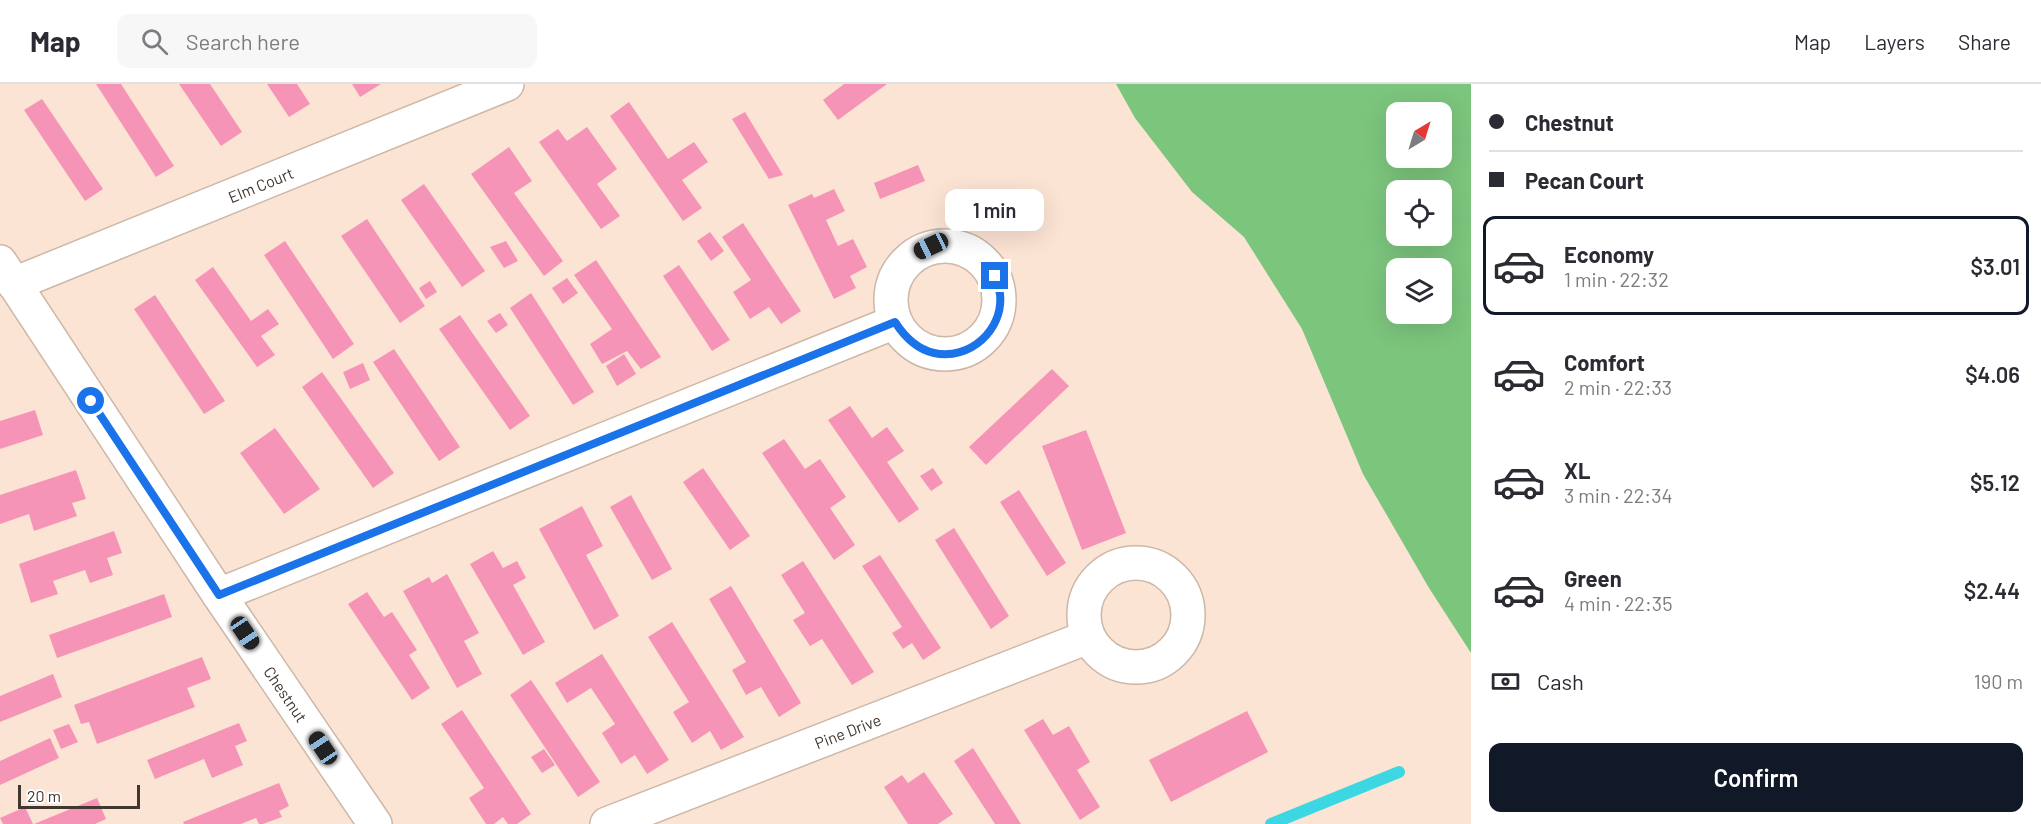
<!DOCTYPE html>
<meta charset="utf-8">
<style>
:root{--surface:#fff;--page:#f7f7f7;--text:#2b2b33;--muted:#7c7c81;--line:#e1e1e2;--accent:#111827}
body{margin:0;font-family:Barlow,sans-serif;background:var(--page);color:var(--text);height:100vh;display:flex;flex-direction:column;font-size:22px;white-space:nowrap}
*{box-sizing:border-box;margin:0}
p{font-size:20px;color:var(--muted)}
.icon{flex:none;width:33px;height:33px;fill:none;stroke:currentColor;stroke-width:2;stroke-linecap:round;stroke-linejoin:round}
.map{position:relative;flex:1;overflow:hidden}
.details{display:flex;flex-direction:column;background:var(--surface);width:570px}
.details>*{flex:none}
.top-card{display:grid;align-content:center;height:132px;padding:0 18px;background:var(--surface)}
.needle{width:39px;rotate:38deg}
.tools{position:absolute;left:1386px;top:18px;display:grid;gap:12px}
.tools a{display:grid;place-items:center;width:66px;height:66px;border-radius:12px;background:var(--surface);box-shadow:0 6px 24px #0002;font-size:30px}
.scale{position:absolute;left:18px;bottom:15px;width:122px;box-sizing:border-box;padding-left:6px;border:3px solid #403731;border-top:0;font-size:16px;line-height:21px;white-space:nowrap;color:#403731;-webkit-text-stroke:4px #fff;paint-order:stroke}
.end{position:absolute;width:27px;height:27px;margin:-14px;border:8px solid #1a73e8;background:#fff;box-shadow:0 0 0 3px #fff}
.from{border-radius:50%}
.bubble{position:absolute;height:42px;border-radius:12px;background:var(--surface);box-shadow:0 6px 24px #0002;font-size:20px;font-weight:600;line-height:42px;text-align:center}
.car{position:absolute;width:18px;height:36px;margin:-18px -9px;border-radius:8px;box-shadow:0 0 4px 2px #0007;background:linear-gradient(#222 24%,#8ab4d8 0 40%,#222 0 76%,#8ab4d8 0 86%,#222 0)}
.top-card b{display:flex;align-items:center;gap:21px;height:57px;font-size:22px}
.top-card b+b{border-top:2px solid var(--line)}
.top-card i{width:15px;height:15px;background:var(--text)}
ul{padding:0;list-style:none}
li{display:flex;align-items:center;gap:18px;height:99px;margin:0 12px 9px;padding:0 6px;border:3px solid transparent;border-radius:12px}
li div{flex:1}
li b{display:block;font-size:22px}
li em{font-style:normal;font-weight:600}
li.active{border-color:var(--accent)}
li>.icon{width:54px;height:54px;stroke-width:1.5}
.pay{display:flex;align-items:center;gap:15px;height:66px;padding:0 18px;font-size:22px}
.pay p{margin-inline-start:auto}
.primary-button{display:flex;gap:12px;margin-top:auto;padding:12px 18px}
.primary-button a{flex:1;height:69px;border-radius:12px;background:var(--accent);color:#fff;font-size:24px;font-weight:600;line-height:69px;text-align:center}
header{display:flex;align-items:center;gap:36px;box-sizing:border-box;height:84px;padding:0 30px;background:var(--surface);border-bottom:2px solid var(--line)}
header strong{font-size:28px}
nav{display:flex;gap:33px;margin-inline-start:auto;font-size:21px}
.search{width:420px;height:54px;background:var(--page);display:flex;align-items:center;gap:15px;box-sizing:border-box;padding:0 21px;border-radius:12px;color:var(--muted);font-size:22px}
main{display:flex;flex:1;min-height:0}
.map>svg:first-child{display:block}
.forest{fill:#7cc57d;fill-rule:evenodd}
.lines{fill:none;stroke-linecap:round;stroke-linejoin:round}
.stream{stroke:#3cd7e2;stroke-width:12}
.building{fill:#f694b7}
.street-casing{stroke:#cdb7a7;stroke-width:36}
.street{stroke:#fff;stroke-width:33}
.route{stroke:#1a73e8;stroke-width:8}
.labels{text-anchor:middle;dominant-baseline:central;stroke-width:5;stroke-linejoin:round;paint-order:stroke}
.street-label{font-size:16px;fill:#403731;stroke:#fff}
</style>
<header>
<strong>Map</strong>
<div class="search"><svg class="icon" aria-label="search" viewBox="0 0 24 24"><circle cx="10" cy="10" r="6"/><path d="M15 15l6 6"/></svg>Search here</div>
<nav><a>Map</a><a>Layers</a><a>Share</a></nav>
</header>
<main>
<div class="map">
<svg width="1471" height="740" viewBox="0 0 1471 740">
<rect width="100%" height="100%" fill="#fce4d4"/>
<path class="forest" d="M 1116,0 L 1471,0 L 1471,569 L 1429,504 L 1363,390 L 1302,245 L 1244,153 L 1192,108 L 1135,34 ZM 1396,28 L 1442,28 L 1442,74 L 1396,74 ZM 1396,106 L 1442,106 L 1442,152 L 1396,152 ZM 1396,184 L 1442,184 L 1442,230 L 1396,230 Z"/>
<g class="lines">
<path class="stream" d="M 1271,740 L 1399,688"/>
</g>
<g class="building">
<path d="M 96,0 L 121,0 L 174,82 L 156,93 Z"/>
<path d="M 179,0 L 210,0 L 242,48 L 221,62 Z"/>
<path d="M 267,0 L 297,0 L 310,20 L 289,33 Z"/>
<path d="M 352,0 L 381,0 L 360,13 Z"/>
<path d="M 844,0 L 887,0 L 838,36 L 823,16 Z"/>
<path d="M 42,15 L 103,105 L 85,117 L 24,26 Z"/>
<path d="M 629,18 L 668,75 L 694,58 L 708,78 L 682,96 L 702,124 L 683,137 L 610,32 Z"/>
<path d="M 745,28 L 783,91 L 769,95 L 732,35 Z"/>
<path d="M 587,43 L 617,85 L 597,100 L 620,132 L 601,145 L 539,58 L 558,45 L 567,57 Z"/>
<path d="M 509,63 L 532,97 L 514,109 L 563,177 L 544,192 L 471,90 Z"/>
<path d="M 918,81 L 925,97 L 880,115 L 874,99 Z"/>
<path d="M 424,100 L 485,187 L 462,203 L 401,116 Z"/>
<path d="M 834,105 L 845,127 L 826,136 L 838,162 L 853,155 L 867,183 L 850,192 L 856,204 L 834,215 L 788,121 L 812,110 L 814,114 Z"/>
<path d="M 367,135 L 425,222 L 400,239 L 341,152 Z"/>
<path d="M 743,139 L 801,227 L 781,240 L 769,223 L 750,235 L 733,208 L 751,196 L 722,153 Z"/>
<path d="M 710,148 L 724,167 L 711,177 L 697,157 Z"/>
<path d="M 285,157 L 354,260 L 333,275 L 264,171 Z"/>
<path d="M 506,157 L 518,177 L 504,184 L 490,163 Z"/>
<path d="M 596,176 L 661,273 L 641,285 L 627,267 L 602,280 L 590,260 L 612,245 L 574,191 Z"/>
<path d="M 679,181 L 730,256 L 712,267 L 663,192 Z"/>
<path d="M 213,183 L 251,237 L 268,225 L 279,240 L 261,252 L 275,271 L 257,283 L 195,196 Z"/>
<path d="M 567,194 L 578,209 L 563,220 L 552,204 Z"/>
<path d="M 430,197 L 437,208 L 426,215 L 419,204 Z"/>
<path d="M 531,209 L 594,308 L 573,321 L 510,224 Z"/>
<path d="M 155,211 L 225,317 L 204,330 L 134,225 Z"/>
<path d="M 500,229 L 508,241 L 496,249 L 487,237 Z"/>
<path d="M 460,231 L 530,332 L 510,346 L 439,245 Z"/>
<path d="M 394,265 L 460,363 L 439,377 L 373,278 Z"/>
<path d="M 624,270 L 636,290 L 617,302 L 606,282 Z"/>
<path d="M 363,279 L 370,296 L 350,305 L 343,288 Z"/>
<path d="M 1052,285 L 1069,302 L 986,381 L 969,363 Z"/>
<path d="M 322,288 L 394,389 L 373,404 L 302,303 Z"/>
<path d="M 850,322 L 872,354 L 887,343 L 904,367 L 887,378 L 919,425 L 899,439 L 828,336 Z"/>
<path d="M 35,326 L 43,351 L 0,365 L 0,337 Z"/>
<path d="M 275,344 L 320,405 L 284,430 L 240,369 Z"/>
<path d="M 1086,346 L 1126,449 L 1082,466 L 1042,362 Z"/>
<path d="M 784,355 L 805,385 L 820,375 L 846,413 L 830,424 L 855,461 L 834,476 L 762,369 Z"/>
<path d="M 703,384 L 750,452 L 730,466 L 683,398 Z"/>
<path d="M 933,384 L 943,399 L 931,407 L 920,392 Z"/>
<path d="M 76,386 L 86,415 L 72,419 L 77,432 L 34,447 L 29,430 L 0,440 L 0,411 Z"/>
<path d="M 1019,406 L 1066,479 L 1047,492 L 1000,418 Z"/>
<path d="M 631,411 L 672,485 L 652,496 L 610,423 Z"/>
<path d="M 582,422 L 603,462 L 586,471 L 619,532 L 594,546 L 539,445 Z"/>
<path d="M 954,444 L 1009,532 L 991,545 L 935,456 Z"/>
<path d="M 114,447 L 122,469 L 107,474 L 113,491 L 90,499 L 85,486 L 53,497 L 58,510 L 31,519 L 19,480 Z"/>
<path d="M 493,467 L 503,484 L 517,477 L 526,494 L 513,501 L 545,558 L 523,571 L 470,480 Z"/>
<path d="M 880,471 L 941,564 L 923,576 L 912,559 L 903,565 L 892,549 L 902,543 L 862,482 Z"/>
<path d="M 803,477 L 874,588 L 852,601 L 822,555 L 810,562 L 793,536 L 805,529 L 781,491 Z"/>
<path d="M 447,490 L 479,549 L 464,557 L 482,590 L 457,604 L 403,507 L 429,493 L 432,499 Z"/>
<path d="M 731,502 L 801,619 L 779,633 L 761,603 L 746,611 L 732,586 L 746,578 L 709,515 Z"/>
<path d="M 367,508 L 384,533 L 392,528 L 417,566 L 409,571 L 430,604 L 412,616 L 348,520 Z"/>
<path d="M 164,510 L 172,533 L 57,574 L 49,551 Z"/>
<path d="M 672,538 L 744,653 L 721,666 L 710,647 L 692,659 L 673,628 L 689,618 L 648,553 Z"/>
<path d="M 602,570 L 669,676 L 647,690 L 635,671 L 621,680 L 602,649 L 615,640 L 591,604 L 567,619 L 555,599 Z"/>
<path d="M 202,573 L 211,595 L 187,604 L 195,623 L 97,660 L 89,638 L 81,640 L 74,621 Z"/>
<path d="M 53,590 L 62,613 L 0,638 L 0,612 Z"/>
<path d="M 531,596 L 600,698 L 578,713 L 510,611 Z"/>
<path d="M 462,626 L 531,730 L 517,740 L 508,740 L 503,733 L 494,740 L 486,740 L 469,714 L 484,704 L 441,640 Z"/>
<path d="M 1247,627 L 1268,668 L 1171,718 L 1149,676 Z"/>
<path d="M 1043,635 L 1053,651 L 1069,642 L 1090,678 L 1077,686 L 1100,723 L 1080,736 L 1024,646 Z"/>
<path d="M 239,639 L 247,657 L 235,662 L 243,681 L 212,694 L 204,675 L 155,695 L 147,676 Z"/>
<path d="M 69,640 L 78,658 L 61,665 L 53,646 Z"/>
<path d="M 50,654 L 59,674 L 0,701 L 0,677 Z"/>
<path d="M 973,664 L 1021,740 L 995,740 L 954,677 Z"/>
<path d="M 544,665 L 555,681 L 542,689 L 531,673 Z"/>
<path d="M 924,688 L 953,730 L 938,740 L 908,740 L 884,703 L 902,691 L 908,699 Z"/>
<path d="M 279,699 L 289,722 L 279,727 L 282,733 L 263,740 L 259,740 L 256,734 L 241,740 L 184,740 L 183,738 Z"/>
<path d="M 97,714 L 106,735 L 95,740 L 34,740 Z"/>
<path d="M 25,723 L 33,740 L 3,740 L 0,734 Z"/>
</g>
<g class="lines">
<g class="street-casing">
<g id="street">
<circle cx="945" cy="216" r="54"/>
<path id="s1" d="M 0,178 L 219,511 L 375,740"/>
<path id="s2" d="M 14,200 L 507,0"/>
<circle cx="1136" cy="531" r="52"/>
<path d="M 219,511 L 895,238"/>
<path id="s3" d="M 607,740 L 1088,553"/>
</g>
</g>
<use href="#street" class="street"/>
</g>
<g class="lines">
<path class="route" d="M 91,317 L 219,511 L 895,238 C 904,252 916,265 934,269 C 969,277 1004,246 1000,210 C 999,204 996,198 995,192"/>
</g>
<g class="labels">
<g class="street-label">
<text stroke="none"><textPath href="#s2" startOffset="266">Elm Court</textPath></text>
<text stroke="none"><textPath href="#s1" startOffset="518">Chestnut</textPath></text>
<text stroke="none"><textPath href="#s3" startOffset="258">Pine Drive</textPath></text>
</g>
</g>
</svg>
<div class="tools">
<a><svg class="needle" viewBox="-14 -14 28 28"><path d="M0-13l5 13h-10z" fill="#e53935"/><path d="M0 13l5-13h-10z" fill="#7c7c81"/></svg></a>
<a><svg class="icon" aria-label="locate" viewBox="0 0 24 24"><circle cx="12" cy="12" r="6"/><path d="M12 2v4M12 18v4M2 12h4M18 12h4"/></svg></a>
<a><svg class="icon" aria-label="layers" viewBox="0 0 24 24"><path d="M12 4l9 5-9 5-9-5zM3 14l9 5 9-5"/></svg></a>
</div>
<div class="scale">20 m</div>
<i class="end from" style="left:91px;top:317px"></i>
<i class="end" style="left:995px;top:192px"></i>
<div class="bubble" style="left:945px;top:105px;width:99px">1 min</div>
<i class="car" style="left:931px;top:162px;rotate:245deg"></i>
<i class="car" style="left:245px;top:549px;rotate:146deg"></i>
<i class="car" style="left:323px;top:664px;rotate:326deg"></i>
</div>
<section class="details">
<div class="top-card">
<b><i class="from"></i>Chestnut</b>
<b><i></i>Pecan Court</b>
</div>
<ul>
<li class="active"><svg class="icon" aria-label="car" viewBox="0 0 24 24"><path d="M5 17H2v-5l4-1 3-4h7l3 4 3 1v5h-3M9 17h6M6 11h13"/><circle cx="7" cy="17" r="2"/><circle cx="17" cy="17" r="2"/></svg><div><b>Economy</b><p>1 min · 22:32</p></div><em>$3.01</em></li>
<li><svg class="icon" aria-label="car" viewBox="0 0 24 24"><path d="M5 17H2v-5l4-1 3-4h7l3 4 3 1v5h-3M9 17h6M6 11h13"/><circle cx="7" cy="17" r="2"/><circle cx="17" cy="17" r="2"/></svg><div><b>Comfort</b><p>2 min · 22:33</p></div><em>$4.06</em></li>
<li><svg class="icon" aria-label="car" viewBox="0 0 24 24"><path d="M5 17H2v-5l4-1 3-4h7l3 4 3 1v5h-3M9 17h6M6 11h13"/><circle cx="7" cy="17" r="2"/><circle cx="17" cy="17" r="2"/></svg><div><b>XL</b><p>3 min · 22:34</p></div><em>$5.12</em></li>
<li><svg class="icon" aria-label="car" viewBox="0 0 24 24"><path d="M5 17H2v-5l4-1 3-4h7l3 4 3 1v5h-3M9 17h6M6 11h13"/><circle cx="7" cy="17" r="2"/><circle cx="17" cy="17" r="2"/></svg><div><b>Green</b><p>4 min · 22:35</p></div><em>$2.44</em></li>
</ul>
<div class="pay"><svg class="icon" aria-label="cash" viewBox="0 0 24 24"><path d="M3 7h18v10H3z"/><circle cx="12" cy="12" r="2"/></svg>Cash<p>190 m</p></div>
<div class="primary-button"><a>Confirm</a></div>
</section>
</main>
